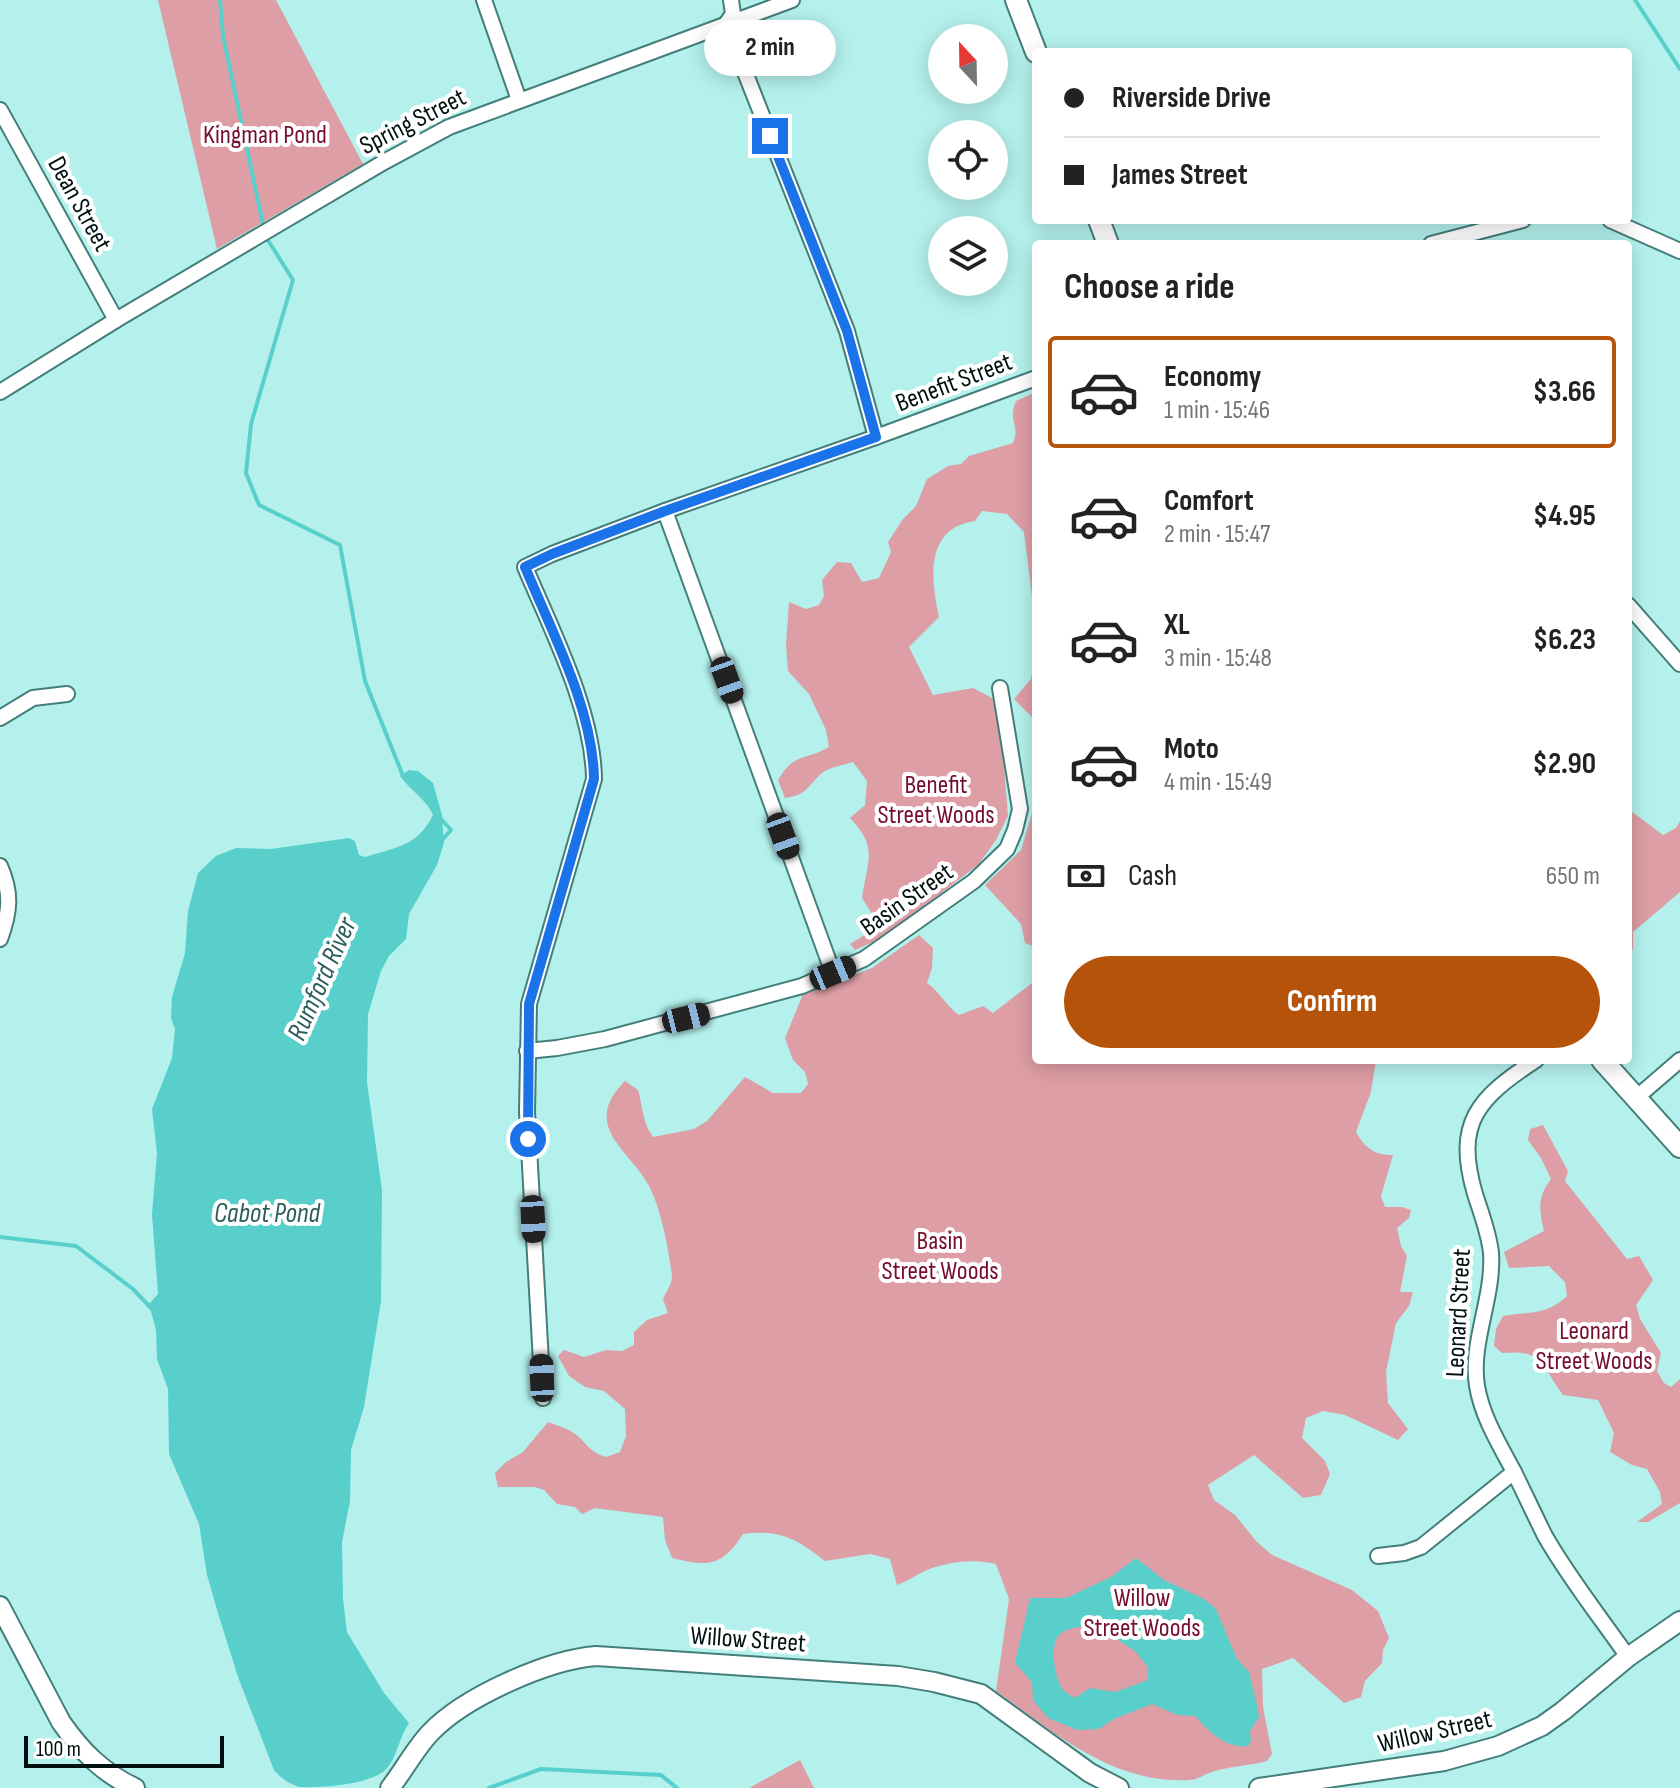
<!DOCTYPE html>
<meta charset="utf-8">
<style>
:root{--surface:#fff;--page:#f6f6f6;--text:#222;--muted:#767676;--line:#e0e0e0;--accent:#b45309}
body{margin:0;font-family:"Sofia Sans Condensed",sans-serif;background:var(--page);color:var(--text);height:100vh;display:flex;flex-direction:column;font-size:30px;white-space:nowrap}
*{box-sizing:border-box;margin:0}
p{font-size:26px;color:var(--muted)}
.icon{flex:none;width:44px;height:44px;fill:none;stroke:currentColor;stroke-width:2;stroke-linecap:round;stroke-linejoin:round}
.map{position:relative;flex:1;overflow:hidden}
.sheet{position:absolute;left:1032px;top:240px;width:600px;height:824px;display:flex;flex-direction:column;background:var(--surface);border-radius:8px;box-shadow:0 4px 20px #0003}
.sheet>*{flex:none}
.hud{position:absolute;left:1032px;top:48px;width:600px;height:176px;border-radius:8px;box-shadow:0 4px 20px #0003;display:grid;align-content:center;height:176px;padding:0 32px;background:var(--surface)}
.needle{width:52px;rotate:338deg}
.controls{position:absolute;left:928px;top:24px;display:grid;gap:16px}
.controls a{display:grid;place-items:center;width:80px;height:80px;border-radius:50%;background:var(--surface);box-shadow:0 4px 20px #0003;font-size:40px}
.scale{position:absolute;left:24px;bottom:20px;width:200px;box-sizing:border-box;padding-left:8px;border:4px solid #001010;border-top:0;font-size:22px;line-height:28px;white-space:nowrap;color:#001010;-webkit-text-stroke:6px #fff;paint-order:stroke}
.end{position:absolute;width:36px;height:36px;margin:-18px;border:10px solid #1a73e8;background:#fff;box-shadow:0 0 0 4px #fff}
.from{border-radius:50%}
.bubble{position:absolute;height:56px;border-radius:28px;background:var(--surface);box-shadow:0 4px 20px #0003;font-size:26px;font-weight:700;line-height:56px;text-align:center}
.car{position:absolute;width:24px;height:48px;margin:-24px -12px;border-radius:10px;box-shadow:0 0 6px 2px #0007;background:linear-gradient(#222 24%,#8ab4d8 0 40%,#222 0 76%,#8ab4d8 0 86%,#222 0)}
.hud b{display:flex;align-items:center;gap:28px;height:76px;font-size:30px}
.hud b+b{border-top:2px solid var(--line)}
.hud i{width:20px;height:20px;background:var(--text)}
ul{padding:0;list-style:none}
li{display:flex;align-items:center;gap:24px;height:112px;margin:0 16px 12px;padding:0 16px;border:4px solid transparent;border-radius:8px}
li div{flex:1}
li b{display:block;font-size:30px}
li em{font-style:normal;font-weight:700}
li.selected{border-color:var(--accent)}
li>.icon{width:72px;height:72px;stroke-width:1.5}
h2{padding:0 32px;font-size:36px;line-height:96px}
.pay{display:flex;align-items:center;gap:20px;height:88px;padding:0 32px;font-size:30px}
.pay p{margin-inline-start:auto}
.button{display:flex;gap:16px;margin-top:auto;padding:16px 32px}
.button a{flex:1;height:92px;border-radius:48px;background:var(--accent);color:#fff;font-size:32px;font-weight:700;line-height:92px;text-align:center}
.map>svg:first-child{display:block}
.green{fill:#de9ea5}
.water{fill:#59cfcb;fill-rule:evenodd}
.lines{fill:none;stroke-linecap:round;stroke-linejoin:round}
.stream{stroke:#59cfcb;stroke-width:4}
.minor-casing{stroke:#437e7b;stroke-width:18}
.tertiary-casing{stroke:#437e7b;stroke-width:22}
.secondary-casing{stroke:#437e7b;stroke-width:24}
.minor{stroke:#fff;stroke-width:14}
.tertiary{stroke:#fff;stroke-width:18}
.secondary{stroke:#fff;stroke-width:20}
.route{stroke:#1a73e8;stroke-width:10}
.labels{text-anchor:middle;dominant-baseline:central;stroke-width:8;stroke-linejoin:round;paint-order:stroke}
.street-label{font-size:26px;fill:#001010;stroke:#fff}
.park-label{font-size:26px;fill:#760d2c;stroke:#fff}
.water-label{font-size:28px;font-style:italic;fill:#2c5e5c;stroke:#fff}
</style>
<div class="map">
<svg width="1680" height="1788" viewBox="0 0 1680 1788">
<rect width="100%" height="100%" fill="#b4f1ed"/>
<g class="green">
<path d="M 158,0 L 276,0 L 363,164 L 217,249 Z"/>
<path d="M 1036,392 L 1036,629 L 1024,532 L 1007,514 L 982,511 L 975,521 C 924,528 931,580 939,617 L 909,647 L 933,695 L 973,688 L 996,700 L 1002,741 L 1008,816 L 996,840 L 978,865 L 882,938 L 855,950 L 850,944 L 871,931 L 877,922 L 862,898 C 867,861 879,848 850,818 L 865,805 L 867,781 L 853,762 C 844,765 829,767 822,773 C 807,786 808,795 785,798 L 778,780 C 794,752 805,761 829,747 L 826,730 L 809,694 L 788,671 L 786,645 L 789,602 L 806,609 L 819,605 L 824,596 L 822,580 L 837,562 L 851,563 L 862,582 L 879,578 L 891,552 L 888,542 L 903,519 L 916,506 L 927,479 L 948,466 L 961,464 L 969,456 L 1013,443 C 1021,425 1007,422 1016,401 Z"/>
<path d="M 1036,649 L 1036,721 L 1014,699 L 1031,679 Z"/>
<path d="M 1036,800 L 1036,947 L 1025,943 L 1021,924 L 985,885 L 1021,850 Z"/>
<path d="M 1628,809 L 1663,835 L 1676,828 L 1680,821 L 1680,892 L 1633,932 L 1633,948 L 1628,963 Z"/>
<path d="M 919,935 L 933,948 L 932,968 L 927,983 C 940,992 946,1006 959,1015 L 983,1006 L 993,1013 L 1036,980 L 1036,1060 L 1376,1060 L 1371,1092 L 1356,1132 C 1365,1148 1374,1155 1393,1155 L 1381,1196 L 1385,1207 L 1402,1207 L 1411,1210 L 1409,1218 L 1397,1228 L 1401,1246 L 1407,1256 L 1400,1292 L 1413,1292 L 1409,1306 L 1396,1323 L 1386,1372 L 1388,1403 L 1408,1429 L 1398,1440 L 1345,1415 L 1323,1411 L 1306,1418 L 1302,1438 L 1325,1461 L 1330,1474 L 1321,1495 L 1303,1498 L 1254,1455 L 1208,1485 L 1214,1500 L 1235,1515 L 1257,1542 L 1272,1555 L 1352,1590 L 1378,1611 L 1389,1638 L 1383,1650 L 1382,1663 L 1365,1681 L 1361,1697 L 1344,1703 L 1293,1658 L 1262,1669 L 1263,1707 L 1272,1754 L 1267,1761 C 1249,1766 1229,1766 1212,1772 C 1204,1774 1198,1780 1189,1780 C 1113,1784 1054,1733 996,1691 L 1009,1599 L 996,1564 C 975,1559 953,1561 932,1568 C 920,1572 909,1581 897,1585 L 890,1559 L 870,1554 L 825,1561 C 797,1539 780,1529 743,1534 C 722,1567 708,1567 672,1558 L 665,1540 L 663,1517 L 595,1508 L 582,1514 L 575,1507 L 557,1504 L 544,1490 L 535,1487 L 498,1487 L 495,1473 L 506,1462 L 523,1452 L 548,1422 C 559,1426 570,1429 579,1437 C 589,1447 592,1453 606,1457 L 620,1452 L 626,1436 L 625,1409 L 604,1391 L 585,1387 L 569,1376 L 558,1356 L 564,1350 L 584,1357 L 606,1350 L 622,1351 L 634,1345 L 634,1332 L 647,1320 L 668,1313 L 663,1299 C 666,1292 672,1284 672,1276 C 669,1250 661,1209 649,1186 C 629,1149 580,1126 625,1081 L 638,1090 C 643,1107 642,1122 653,1137 L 694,1129 L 707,1121 L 745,1077 L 773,1093 L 801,1093 L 808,1084 L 805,1072 L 793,1060 L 785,1038 L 803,994 L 872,968 Z"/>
<path d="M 1543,1125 L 1568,1171 L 1565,1181 L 1627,1259 L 1639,1256 L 1653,1280 L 1636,1305 L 1640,1319 L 1661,1353 L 1657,1371 L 1664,1383 L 1671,1387 L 1680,1379 L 1680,1503 L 1648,1522 L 1637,1522 L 1662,1504 L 1660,1492 L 1647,1469 L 1632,1465 L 1610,1452 L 1614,1433 L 1598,1400 L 1563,1395 C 1541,1366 1545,1349 1502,1353 L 1494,1346 L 1496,1329 L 1503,1316 C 1530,1311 1546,1316 1567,1296 L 1565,1282 L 1549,1266 L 1509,1268 L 1504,1252 L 1544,1231 C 1539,1210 1537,1197 1551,1179 L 1541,1158 L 1528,1140 L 1530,1129 Z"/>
<path d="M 800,1760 L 814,1788 L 749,1788 Z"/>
</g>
<g class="water">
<path d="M 409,770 L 418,771 L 433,783 L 442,815 L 444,843 L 437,865 L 409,914 L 406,939 L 389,956 L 381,971 L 368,1014 L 367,1082 L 382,1190 L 381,1301 L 364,1407 L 351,1450 L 350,1501 L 342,1542 L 343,1599 L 347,1632 L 384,1693 L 409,1723 C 400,1736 396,1758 388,1767 C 375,1785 319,1788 299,1787 C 288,1783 282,1779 274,1770 L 238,1677 L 218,1613 L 207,1575 L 199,1524 L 169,1454 L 168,1389 L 157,1359 L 156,1330 L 149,1304 L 158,1294 L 152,1214 L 157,1153 L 152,1109 L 172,1058 L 175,1029 L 171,1018 L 172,997 L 185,953 L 188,911 L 198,873 L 216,856 L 236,848 L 271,849 L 349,838 L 355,841 L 359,855 L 365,857 C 396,847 417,847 433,815 C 427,800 410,790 400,776 Z"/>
<path d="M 1136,1558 L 1164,1580 L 1204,1599 L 1216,1609 L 1237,1659 L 1249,1672 L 1257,1705 L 1259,1717 L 1250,1731 L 1251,1741 L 1248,1746 C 1224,1748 1210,1732 1195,1716 L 1177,1715 L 1152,1704 L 1114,1719 L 1099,1729 L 1077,1730 L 1048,1718 L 1033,1700 L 1032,1682 L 1015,1663 L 1030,1598 L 1066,1598 L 1111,1577 ZM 1096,1626 L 1135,1651 L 1148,1667 L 1148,1680 L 1115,1692 L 1090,1688 L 1075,1698 C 1072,1696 1067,1694 1064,1691 C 1055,1681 1049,1646 1059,1635 C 1069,1626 1084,1626 1096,1626 Z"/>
</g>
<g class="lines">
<g class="stream">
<path d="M 220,0 L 223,36 L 264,229"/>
<path d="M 1635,0 L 1680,69"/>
<path d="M 266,237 L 293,280 L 251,424 L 246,473 L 259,505 L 340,545 L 365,681 L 403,776"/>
<path d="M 440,818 L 451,830 L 441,841"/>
<path d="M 0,1237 L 76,1246 L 133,1289 L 151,1308"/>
<path d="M 489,1788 L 541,1769 L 661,1775 L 677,1788"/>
</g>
<g class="minor-casing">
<g id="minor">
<path d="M 484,0 L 519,100"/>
<path d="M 731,0 L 733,14 L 726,24 L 847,331 L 876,437"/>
<path d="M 0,110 L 116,320"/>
<path d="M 1610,220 L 1680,251"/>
<path d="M 1431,244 L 1523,220"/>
<path d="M 0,392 L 116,320 L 384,162 L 449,127 L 792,0"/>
<path d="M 665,511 L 833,973"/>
<path d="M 1628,605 L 1680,664"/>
<path d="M 0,718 L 33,698 L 67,694"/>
<path d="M 0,866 C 12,893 10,912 0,939"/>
<path d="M 527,1051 L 557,1048 L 605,1039 L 802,986 L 864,959 L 974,881 L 1007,849 L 1015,830 L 1020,809 L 1000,688"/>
<path d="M 1536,1060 C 1478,1098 1454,1122 1475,1194 C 1481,1213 1489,1233 1491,1253 C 1494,1298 1470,1342 1477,1386 C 1482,1416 1499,1444 1513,1470 C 1524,1492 1534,1514 1545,1536 C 1569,1578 1600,1617 1628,1657"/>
<path d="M 1636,1098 L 1680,1060"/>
<path d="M 543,1398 L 527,1112 L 529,1004 L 594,779 C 593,710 552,631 525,567 L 552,554 L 665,511 L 876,437 L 1036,378"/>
<path d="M 1378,1556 L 1404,1553 L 1421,1547 L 1514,1472"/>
</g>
</g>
<g class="tertiary-casing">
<g id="tertiary">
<path d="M 0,1606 L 61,1722 C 81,1751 103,1773 135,1788"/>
<path d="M 390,1788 C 404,1770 415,1749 430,1733 C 464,1697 547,1660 596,1656 L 898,1676 L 934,1682 L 981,1694 L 1090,1773 L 1119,1788"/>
<path d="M 1259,1788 L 1444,1761 L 1498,1746 L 1542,1726 L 1563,1711 L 1628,1657 L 1680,1621"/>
</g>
</g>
<g class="secondary-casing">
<g id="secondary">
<path d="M 1016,0 L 1036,52"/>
<path d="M 1099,220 L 1108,244"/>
<path d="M 1602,1060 L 1680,1147"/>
</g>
</g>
<use href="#minor" class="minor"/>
<use href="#tertiary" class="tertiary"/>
<use href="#secondary" class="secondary"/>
</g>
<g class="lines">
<path class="route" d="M 528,1139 L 529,1004 L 594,779 C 593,709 552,632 525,567 L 552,554 L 665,511 L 876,437 L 847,331 L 770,136"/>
</g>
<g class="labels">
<g class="street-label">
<text transform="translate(413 122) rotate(-27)">Spring Street</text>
<text transform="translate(79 204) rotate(61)">Dean Street</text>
<text transform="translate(954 383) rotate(-21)">Benefit Street</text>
<text transform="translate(907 900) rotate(-35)">Basin Street</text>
<text transform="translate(1459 1313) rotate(-87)">Leonard Street</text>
<text transform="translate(748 1640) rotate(4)">Willow Street</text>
<text transform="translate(1435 1732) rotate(-13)">Willow Street</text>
</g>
<g class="park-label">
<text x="265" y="135">Kingman Pond</text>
<text x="936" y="785">Benefit<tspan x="936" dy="30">Street Woods</tspan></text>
<text x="940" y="1241">Basin<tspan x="940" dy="30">Street Woods</tspan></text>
<text x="1594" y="1331">Leonard<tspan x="1594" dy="30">Street Woods</tspan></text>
<text x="1142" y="1598">Willow<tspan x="1142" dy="30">Street Woods</tspan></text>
</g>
<g class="water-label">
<text transform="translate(322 979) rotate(-66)">Rumford River</text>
<text x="267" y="1213">Cabot Pond</text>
</g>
</g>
</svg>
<div class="controls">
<a><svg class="needle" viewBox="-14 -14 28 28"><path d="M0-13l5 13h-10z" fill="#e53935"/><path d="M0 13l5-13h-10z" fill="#767676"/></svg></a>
<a><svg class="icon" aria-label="locate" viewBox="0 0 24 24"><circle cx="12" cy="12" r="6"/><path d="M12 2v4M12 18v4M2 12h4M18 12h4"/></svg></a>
<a><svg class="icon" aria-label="layers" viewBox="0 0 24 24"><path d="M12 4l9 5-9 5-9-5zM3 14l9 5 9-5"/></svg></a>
</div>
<div class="scale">100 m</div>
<i class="end from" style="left:528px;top:1139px"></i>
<i class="end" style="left:770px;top:136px"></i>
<div class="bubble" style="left:704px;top:20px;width:132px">2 min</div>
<i class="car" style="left:727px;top:680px;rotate:160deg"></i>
<i class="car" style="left:783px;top:836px;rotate:160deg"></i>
<i class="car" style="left:833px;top:973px;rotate:67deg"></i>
<i class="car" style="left:686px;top:1018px;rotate:76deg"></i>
<i class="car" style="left:533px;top:1219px;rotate:177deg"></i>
<i class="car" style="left:542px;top:1378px;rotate:358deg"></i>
<div class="hud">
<b><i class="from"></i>Riverside Drive</b>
<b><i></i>James Street</b>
</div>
<section class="sheet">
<h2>Choose a ride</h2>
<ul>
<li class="selected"><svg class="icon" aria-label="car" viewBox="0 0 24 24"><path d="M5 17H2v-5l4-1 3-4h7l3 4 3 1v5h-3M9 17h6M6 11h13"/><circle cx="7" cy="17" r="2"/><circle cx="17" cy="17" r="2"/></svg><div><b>Economy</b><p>1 min · 15:46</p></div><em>$3.66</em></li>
<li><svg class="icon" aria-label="car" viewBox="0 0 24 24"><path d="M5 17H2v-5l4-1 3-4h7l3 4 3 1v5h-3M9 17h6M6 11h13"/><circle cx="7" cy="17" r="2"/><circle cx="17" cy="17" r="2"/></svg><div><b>Comfort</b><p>2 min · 15:47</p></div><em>$4.95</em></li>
<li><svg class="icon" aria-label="car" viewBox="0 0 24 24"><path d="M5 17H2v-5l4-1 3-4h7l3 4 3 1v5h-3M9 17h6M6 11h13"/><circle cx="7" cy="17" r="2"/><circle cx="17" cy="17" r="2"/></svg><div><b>XL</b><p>3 min · 15:48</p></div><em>$6.23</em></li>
<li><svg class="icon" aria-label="car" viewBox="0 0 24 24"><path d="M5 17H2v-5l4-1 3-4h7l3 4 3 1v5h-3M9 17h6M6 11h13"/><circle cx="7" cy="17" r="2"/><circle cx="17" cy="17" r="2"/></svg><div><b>Moto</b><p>4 min · 15:49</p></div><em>$2.90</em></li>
</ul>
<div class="pay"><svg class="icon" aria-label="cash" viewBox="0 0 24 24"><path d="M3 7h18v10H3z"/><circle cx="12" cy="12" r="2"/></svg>Cash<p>650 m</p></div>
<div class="button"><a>Confirm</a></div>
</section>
</div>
